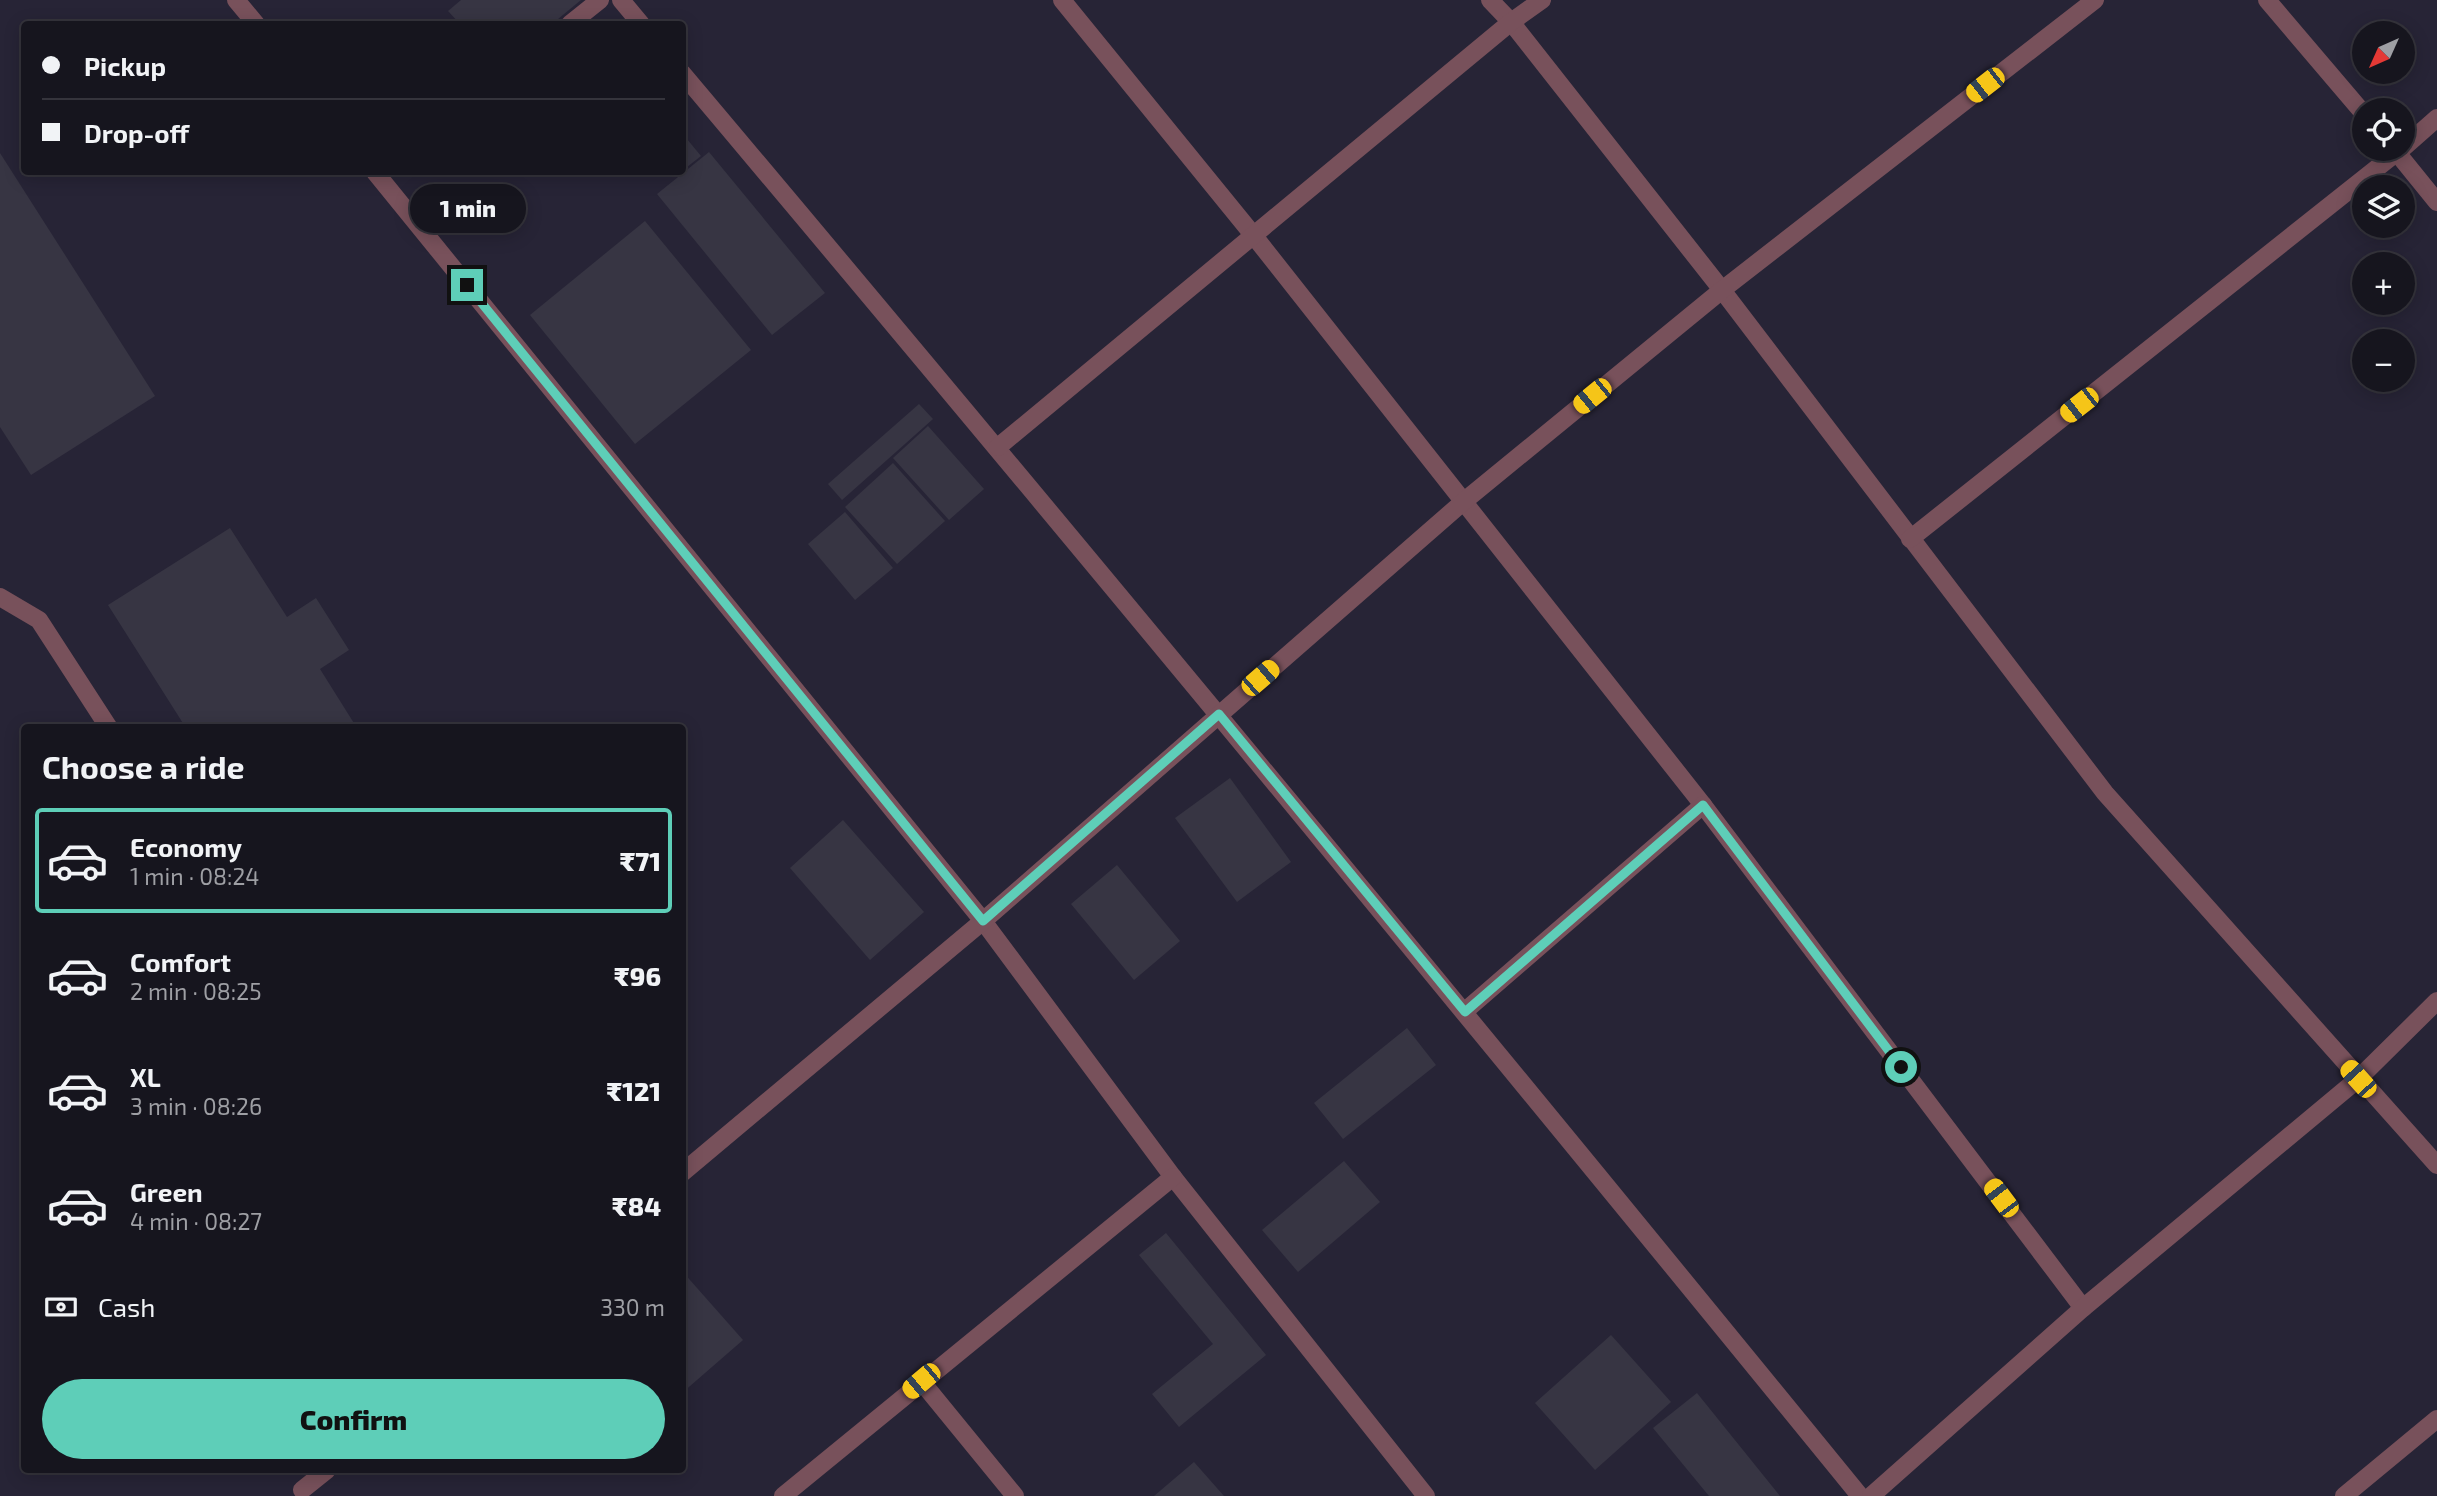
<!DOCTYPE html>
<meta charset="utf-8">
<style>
:root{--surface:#16151e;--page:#23222b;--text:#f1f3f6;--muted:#9e9fa4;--line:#35343c;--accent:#5eceb8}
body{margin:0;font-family:"Exo 2",sans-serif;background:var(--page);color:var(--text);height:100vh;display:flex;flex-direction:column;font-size:26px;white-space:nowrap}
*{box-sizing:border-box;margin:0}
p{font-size:23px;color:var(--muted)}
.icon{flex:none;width:38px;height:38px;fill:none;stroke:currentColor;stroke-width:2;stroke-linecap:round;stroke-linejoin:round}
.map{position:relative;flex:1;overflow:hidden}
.sheet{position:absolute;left:21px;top:724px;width:665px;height:749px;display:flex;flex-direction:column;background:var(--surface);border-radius:7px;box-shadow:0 4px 18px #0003,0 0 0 2px var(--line)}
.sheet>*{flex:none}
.banner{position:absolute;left:21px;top:21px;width:665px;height:154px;border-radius:7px;box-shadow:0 4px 18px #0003,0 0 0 2px var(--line);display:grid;align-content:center;height:154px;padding:0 21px;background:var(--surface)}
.needle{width:46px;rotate:225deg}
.tools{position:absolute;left:2352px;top:21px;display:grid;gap:14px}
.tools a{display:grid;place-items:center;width:63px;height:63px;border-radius:50%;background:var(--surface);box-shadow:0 4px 18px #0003,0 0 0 2px var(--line);font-size:35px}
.end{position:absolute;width:32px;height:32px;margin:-16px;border:9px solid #5eceb8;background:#111;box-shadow:0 0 0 4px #111}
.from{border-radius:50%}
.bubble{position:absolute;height:49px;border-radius:24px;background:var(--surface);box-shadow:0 4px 18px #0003,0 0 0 2px var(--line);font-size:23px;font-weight:800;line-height:49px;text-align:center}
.car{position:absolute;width:21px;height:42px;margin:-21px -10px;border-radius:9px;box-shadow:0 0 5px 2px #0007;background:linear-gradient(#f5c518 24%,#345 0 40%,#f5c518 0 76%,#345 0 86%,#f5c518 0)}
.banner b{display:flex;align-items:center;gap:24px;height:66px;font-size:26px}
.banner b+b{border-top:2px solid var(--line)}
.banner i{width:18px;height:18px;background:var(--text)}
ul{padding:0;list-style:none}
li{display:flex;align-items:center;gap:21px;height:105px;margin:0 14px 10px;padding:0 7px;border:4px solid transparent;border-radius:7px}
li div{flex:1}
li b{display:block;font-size:26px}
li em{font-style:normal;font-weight:800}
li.current{border-color:var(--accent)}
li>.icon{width:63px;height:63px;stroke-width:1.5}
h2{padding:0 21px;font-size:32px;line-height:84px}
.pay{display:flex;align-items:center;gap:18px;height:77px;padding:0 21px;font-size:26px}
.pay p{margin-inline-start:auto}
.cta{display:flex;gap:14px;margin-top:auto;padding:14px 21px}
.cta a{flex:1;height:80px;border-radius:42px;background:var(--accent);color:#111;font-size:28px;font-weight:800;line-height:80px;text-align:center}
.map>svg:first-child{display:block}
.built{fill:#272436;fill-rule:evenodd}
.building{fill:#373543}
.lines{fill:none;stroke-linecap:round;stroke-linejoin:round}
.minor{stroke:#78515b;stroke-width:18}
.route{stroke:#5eceb8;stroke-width:9}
</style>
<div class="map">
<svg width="2437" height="1496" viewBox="0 0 2437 1496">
<rect width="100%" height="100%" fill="#1e1c28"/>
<path class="built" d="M 0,0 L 2437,0 L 2437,1496 L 0,1496 ZM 24,24 L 682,24 L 682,172 L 24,172 ZM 2364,33 L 2403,33 L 2403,72 L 2364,72 ZM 2364,110 L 2403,110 L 2403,149 L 2364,149 ZM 2364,187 L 2403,187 L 2403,226 L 2364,226 ZM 2364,264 L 2403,264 L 2403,303 L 2364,303 ZM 2364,341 L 2403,341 L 2403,380 L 2364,380 ZM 24,728 L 682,728 L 682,1470 L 24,1470 Z"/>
<g class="building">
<path d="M 461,0 L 581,0 L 552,24 L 460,24 L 448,11 Z"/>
<path d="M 682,133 L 701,156 L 682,171 Z"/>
<path d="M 709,152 L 825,293 L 772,335 L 657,194 Z"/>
<path d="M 0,153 L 155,396 L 31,475 L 0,427 Z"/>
<path d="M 645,221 L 751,350 L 635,444 L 530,315 Z"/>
<path d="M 919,404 L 933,419 L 842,500 L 828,484 Z"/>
<path d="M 928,426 L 984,489 L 949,520 L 893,458 Z"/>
<path d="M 893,463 L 945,521 L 897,564 L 845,507 Z"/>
<path d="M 845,512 L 893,568 L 855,600 L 808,544 Z"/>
<path d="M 230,528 L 287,617 L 316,598 L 349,650 L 320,669 L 357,728 L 186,728 L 108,605 Z"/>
<path d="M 1230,778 L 1291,862 L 1237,902 L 1175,818 Z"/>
<path d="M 843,820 L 924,912 L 870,960 L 790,868 Z"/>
<path d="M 1117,865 L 1180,941 L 1134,980 L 1071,904 Z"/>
<path d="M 1407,1028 L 1436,1065 L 1343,1139 L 1314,1103 Z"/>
<path d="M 1344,1161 L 1380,1202 L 1298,1272 L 1262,1230 Z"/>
<path d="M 1166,1233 L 1266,1355 L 1179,1427 L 1152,1394 L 1213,1344 L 1139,1255 Z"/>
<path d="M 682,1271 L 743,1340 L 682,1393 Z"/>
<path d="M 1611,1335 L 1671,1402 L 1595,1470 L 1535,1403 Z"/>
<path d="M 1697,1393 L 1780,1496 L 1709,1496 L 1653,1428 Z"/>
<path d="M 1194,1462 L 1224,1496 L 1154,1496 Z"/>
</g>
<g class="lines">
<g class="minor">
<path d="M 236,0 L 256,24"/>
<path d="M 621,0 L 641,24"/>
<path d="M 1062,0 L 1254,236 L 1703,805 L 2083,1308"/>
<path d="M 1490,0 L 1511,22 L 1722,290 L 2105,793 L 2437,1165"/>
<path d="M 2267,0 L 2364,114"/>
<path d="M 570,24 L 600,0"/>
<path d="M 682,73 C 1079,544 1471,1019 1860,1496"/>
<path d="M 2403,148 L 2437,118"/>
<path d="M 2394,149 L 2437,202"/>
<path d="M 375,172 L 983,921 L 1173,1177 L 1426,1496"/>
<path d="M 998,447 L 1511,22 L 1542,0"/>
<path d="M 1910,539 L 2401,149"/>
<path d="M 0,597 L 39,620 L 109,728"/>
<path d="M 1465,1011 L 1703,805"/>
<path d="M 682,1173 L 983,921 L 1463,502 L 1722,290 L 2095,0"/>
<path d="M 921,1381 L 1015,1496"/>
<path d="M 302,1490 L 327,1470"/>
<path d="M 783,1496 L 1173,1177"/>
<path d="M 1871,1496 L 2083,1308 L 2358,1079 L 2437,1001"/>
<path d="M 2344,1496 L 2437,1419"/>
</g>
</g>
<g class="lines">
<path class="route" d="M 467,285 L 983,921 L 1219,714 L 1465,1012 L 1703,805 L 1901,1067"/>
</g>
</svg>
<div class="tools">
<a><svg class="needle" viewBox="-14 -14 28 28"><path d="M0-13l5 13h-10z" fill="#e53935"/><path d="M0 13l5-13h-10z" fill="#9e9fa4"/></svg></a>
<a><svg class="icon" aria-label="locate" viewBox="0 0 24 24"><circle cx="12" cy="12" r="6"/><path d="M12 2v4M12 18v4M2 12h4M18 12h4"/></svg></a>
<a><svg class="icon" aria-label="layers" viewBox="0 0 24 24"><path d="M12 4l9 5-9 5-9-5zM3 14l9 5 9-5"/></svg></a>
<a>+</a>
<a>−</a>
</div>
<i class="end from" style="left:1901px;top:1067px"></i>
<i class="end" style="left:467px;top:285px"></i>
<div class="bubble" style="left:410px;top:184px;width:116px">1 min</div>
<i class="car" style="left:1985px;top:85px;rotate:232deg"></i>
<i class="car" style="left:1592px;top:396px;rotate:231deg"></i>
<i class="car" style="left:2079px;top:405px;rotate:232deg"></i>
<i class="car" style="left:1260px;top:678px;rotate:49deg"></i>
<i class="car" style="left:2358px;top:1079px;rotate:318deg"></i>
<i class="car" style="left:2001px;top:1198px;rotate:323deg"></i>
<i class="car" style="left:921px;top:1381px;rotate:230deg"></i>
<div class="banner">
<b><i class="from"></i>Pickup</b>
<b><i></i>Drop-off</b>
</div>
<section class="sheet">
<h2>Choose a ride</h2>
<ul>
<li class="current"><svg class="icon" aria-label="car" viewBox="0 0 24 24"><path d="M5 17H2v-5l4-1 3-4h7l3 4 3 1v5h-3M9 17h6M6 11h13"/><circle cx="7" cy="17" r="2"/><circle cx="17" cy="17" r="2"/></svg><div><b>Economy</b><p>1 min · 08:24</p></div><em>₹71</em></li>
<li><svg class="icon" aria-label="car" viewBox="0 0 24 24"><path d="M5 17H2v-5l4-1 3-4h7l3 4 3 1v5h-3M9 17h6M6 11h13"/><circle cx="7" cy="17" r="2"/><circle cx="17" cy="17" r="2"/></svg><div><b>Comfort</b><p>2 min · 08:25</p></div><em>₹96</em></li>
<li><svg class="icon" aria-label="car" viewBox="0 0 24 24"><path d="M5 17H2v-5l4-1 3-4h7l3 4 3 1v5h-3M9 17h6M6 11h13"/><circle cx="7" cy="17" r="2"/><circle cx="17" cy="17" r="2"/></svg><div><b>XL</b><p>3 min · 08:26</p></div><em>₹121</em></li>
<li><svg class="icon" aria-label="car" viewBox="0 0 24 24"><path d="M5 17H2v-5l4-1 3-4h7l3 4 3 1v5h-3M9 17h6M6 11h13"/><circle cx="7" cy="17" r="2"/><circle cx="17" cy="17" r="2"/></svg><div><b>Green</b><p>4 min · 08:27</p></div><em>₹84</em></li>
</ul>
<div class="pay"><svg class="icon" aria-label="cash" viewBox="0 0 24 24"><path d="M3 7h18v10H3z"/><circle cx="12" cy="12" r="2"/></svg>Cash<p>330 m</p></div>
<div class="cta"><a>Confirm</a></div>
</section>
</div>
